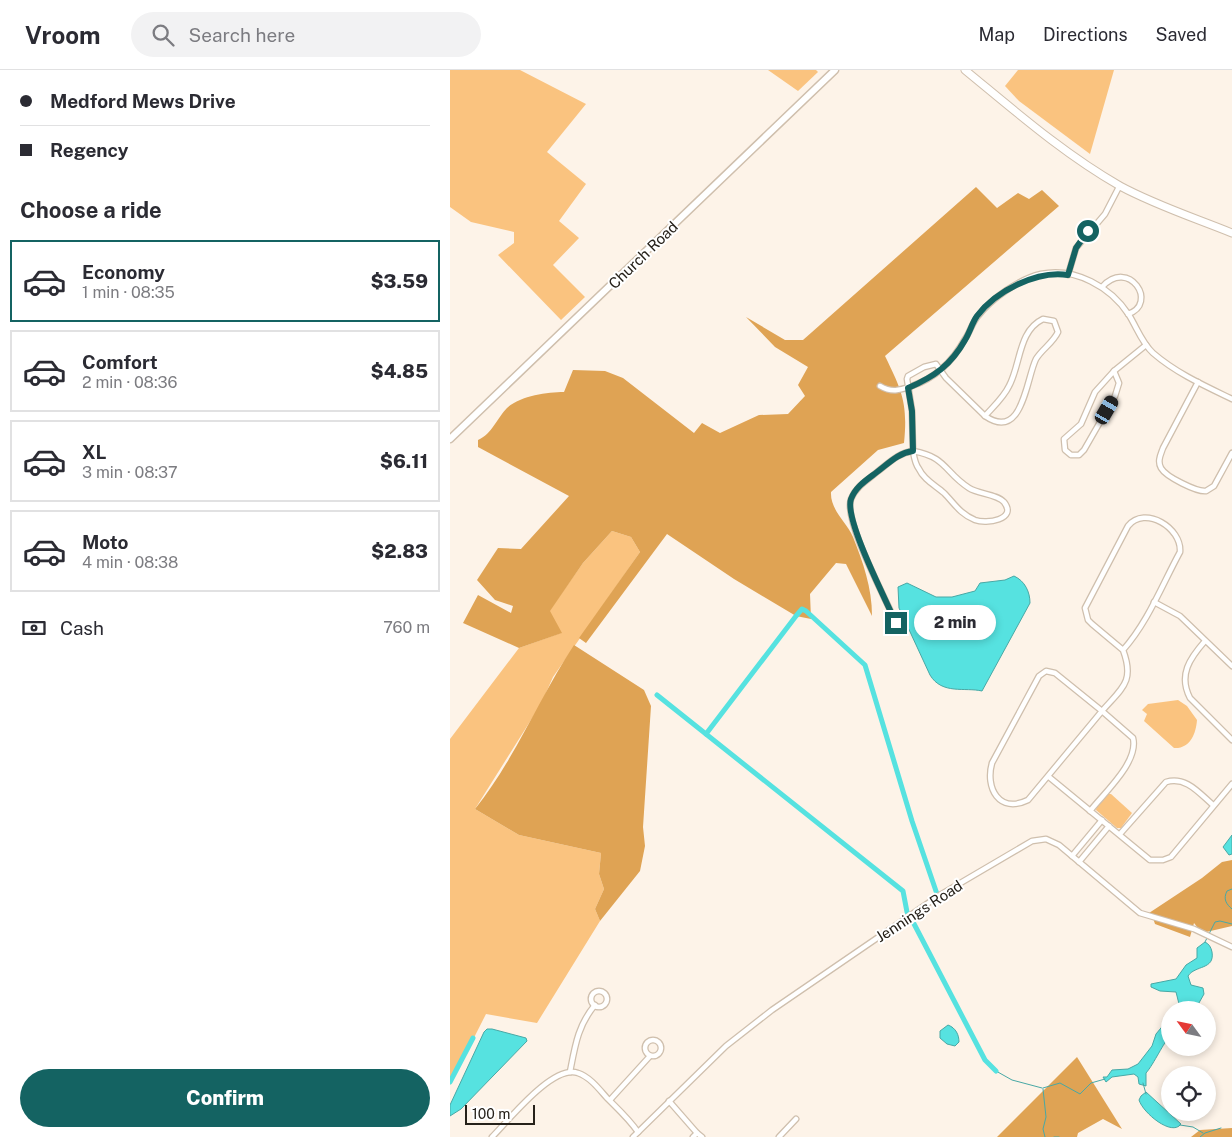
<!DOCTYPE html>
<meta charset="utf-8">
<style>
:root{--surface:#fff;--page:#f2f2f3;--text:#2b2b33;--muted:#7c7c81;--line:#e1e1e2;--accent:#146362}
body{margin:0;font-family:"Public Sans",sans-serif;background:var(--page);color:var(--text);height:100vh;display:flex;flex-direction:column;font-size:19px;white-space:nowrap}
*{box-sizing:border-box;margin:0}
p{font-size:16px;color:var(--muted)}
.icon{flex:none;width:28px;height:28px;fill:none;stroke:currentColor;stroke-width:2;stroke-linecap:round;stroke-linejoin:round}
.map{position:relative;flex:1;overflow:hidden}
.drawer{display:flex;flex-direction:column;background:var(--surface);width:450px}
.drawer>*{flex:none}
.top-card{display:grid;align-content:center;height:110px;padding:0 20px;background:var(--surface)}
.needle{width:32px;rotate:303deg}
.controls{position:absolute;left:711px;top:931px;display:grid;gap:10px}
.controls a{display:grid;place-items:center;width:55px;height:55px;border-radius:50%;background:var(--surface);box-shadow:0 2px 8px #0003;font-size:25px}
.scale{position:absolute;left:15px;bottom:12px;width:70px;box-sizing:border-box;padding-left:5px;border:2px solid #26211a;border-top:0;font-size:14px;line-height:18px;white-space:nowrap;color:#26211a;-webkit-text-stroke:4px #fff;paint-order:stroke}
.end{position:absolute;width:22px;height:22px;margin:-11px;border:6px solid #146362;background:#fff;box-shadow:0 0 0 2px #fff}
.from{border-radius:50%}
.bubble{position:absolute;height:35px;border-radius:18px;background:var(--surface);box-shadow:0 2px 8px #0003;font-size:16px;font-weight:800;line-height:35px;text-align:center}
.car{position:absolute;width:15px;height:30px;margin:-15px -8px;border-radius:6px;box-shadow:0 0 4px 1px #0007;background:linear-gradient(#222 24%,#8ab4d8 0 40%,#222 0 76%,#8ab4d8 0 86%,#222 0)}
.top-card b{display:flex;align-items:center;gap:18px;height:48px;font-size:19px}
.top-card b+b{border-top:1px solid var(--line)}
.top-card i{width:12px;height:12px;background:var(--text)}
ul{padding:0;list-style:none}
li{display:flex;align-items:center;gap:15px;height:82px;margin:0 10px 8px;padding:0 10px;border:2px solid var(--line);border-radius:0px}
li div{flex:1}
li b{display:block;font-size:19px}
li em{font-style:normal;font-weight:800}
li.active{border-color:var(--accent)}
li>.icon{width:45px;height:45px;stroke-width:1.5}
h2{padding:0 20px;font-size:22px;line-height:60px}
.pay{display:flex;align-items:center;gap:12px;height:55px;padding:0 20px;font-size:19px}
.pay p{margin-inline-start:auto}
.primary-button{display:flex;gap:10px;margin-top:auto;padding:10px 20px}
.primary-button a{flex:1;height:58px;border-radius:30px;background:var(--accent);color:#fff;font-size:20px;font-weight:800;line-height:58px;text-align:center}
header{display:flex;align-items:center;gap:30px;box-sizing:border-box;height:70px;padding:0 25px;background:var(--surface);border-bottom:1px solid var(--line)}
header strong{font-size:24px}
nav{display:flex;gap:28px;margin-inline-start:auto;font-size:18px}
.search{width:350px;height:45px;background:var(--page);display:flex;align-items:center;gap:12px;box-sizing:border-box;padding:0 18px;border-radius:28px;color:var(--muted);font-size:19px}
main{display:flex;flex:1;min-height:0}
.map>svg:first-child{display:block}
.green{fill:#fac37f}
.forest{fill:#dfa354}
.water{fill:#56e2e0;stroke:#48a8a5}
.lines{fill:none;stroke-linecap:round;stroke-linejoin:round}
.stream{stroke:#48a8a5;stroke-width:1}
.canal{stroke:#56e2e0;stroke-width:5}
.street-casing{stroke:#cfbfad;stroke-width:7}
.secondary-casing{stroke:#cfbfad;stroke-width:9}
.primary-casing{stroke:#cfbfad;stroke-width:9}
.street{stroke:#fff;stroke-width:4.5}
.secondary{stroke:#fff;stroke-width:6}
.primary{stroke:#fff;stroke-width:7}
.route{stroke:#146362;stroke-width:6}
.labels{text-anchor:middle;dominant-baseline:central;stroke-width:4;stroke-linejoin:round;paint-order:stroke}
.street-label{font-size:15px;fill:#26211a;stroke:#fff}
</style>
<header>
<strong>Vroom</strong>
<div class="search"><svg class="icon" aria-label="search" viewBox="0 0 24 24"><circle cx="10" cy="10" r="6"/><path d="M15 15l6 6"/></svg>Search here</div>
<nav><a>Map</a><a>Directions</a><a>Saved</a></nav>
</header>
<main>
<section class="drawer">
<div class="top-card">
<b><i class="from"></i>Medford Mews Drive</b>
<b><i></i>Regency</b>
</div>
<h2>Choose a ride</h2>
<ul>
<li class="active"><svg class="icon" aria-label="car" viewBox="0 0 24 24"><path d="M5 17H2v-5l4-1 3-4h7l3 4 3 1v5h-3M9 17h6M6 11h13"/><circle cx="7" cy="17" r="2"/><circle cx="17" cy="17" r="2"/></svg><div><b>Economy</b><p>1 min · 08:35</p></div><em>$3.59</em></li>
<li><svg class="icon" aria-label="car" viewBox="0 0 24 24"><path d="M5 17H2v-5l4-1 3-4h7l3 4 3 1v5h-3M9 17h6M6 11h13"/><circle cx="7" cy="17" r="2"/><circle cx="17" cy="17" r="2"/></svg><div><b>Comfort</b><p>2 min · 08:36</p></div><em>$4.85</em></li>
<li><svg class="icon" aria-label="car" viewBox="0 0 24 24"><path d="M5 17H2v-5l4-1 3-4h7l3 4 3 1v5h-3M9 17h6M6 11h13"/><circle cx="7" cy="17" r="2"/><circle cx="17" cy="17" r="2"/></svg><div><b>XL</b><p>3 min · 08:37</p></div><em>$6.11</em></li>
<li><svg class="icon" aria-label="car" viewBox="0 0 24 24"><path d="M5 17H2v-5l4-1 3-4h7l3 4 3 1v5h-3M9 17h6M6 11h13"/><circle cx="7" cy="17" r="2"/><circle cx="17" cy="17" r="2"/></svg><div><b>Moto</b><p>4 min · 08:38</p></div><em>$2.83</em></li>
</ul>
<div class="pay"><svg class="icon" aria-label="cash" viewBox="0 0 24 24"><path d="M3 7h18v10H3z"/><circle cx="12" cy="12" r="2"/></svg>Cash<p>760 m</p></div>
<div class="primary-button"><a>Confirm</a></div>
</section>
<div class="map">
<svg width="782" height="1067" viewBox="0 0 782 1067">
<rect width="100%" height="100%" fill="#fdf3e8"/>
<g class="green">
<path d="M 0,0 L 70,0 L 136,34 L 97,82 L 136,114 L 109,151 L 129,168 L 103,195 L 135,227 L 111,250 L 48,185 L 64,173 L 64,162 L 21,152 L 0,137 Z"/>
<path d="M 318,0 L 366,0 L 368,2 L 348,21 Z"/>
<path d="M 568,0 L 664,0 L 640,84 L 569,31 L 555,16 Z"/>
<path d="M 162,461 L 181,467 L 190,482 L 103,607 L 91,634 L 25,739 L 69,765 L 151,783 L 149,804 L 154,819 L 145,839 L 150,851 L 87,953 L 36,944 L 0,1015 L 0,669 L 69,578 L 111,563 L 99,541 L 133,493 Z"/>
<path d="M 728,630 L 737,636 L 747,650 C 746,664 740,679 724,678 L 694,651 L 697,644 L 692,640 L 698,634 Z"/>
<path d="M 657,724 L 661,724 L 682,743 L 671,758 L 667,758 L 646,740 L 647,735 Z"/>
</g>
<g class="forest">
<path d="M 526,117 L 547,138 L 568,123 L 579,129 L 592,120 L 609,136 L 435,286 C 452,321 458,333 454,373 L 428,380 L 381,422 C 380,440 396,451 403,467 C 413,492 422,518 422,546 L 396,494 L 386,493 L 360,524 L 361,549 L 346,546 L 284,509 L 217,464 L 136,573 L 129,568 L 190,482 L 181,467 L 162,461 L 133,493 L 100,541 L 112,563 L 69,578 L 13,553 L 28,525 L 61,543 L 63,536 L 45,530 L 27,510 L 48,478 L 71,479 L 119,426 L 28,377 L 28,370 C 42,364 47,348 57,338 C 70,326 97,322 114,322 L 123,300 L 155,301 L 173,308 L 244,363 L 252,353 L 270,363 L 309,345 L 338,344 L 355,326 L 348,315 L 358,297 L 325,277 L 296,247 L 335,270 L 353,270 Z"/>
<path d="M 124,575 L 194,620 L 201,636 L 193,757 L 195,776 L 190,801 L 150,851 L 145,839 L 154,819 L 149,804 L 151,783 L 69,765 L 25,739 C 65,689 89,628 124,575 Z"/>
<path d="M 782,790 L 782,856 L 752,863 L 744,853 L 740,867 L 705,854 L 703,848 L 696,845 L 752,808 L 772,792 Z"/>
<path d="M 627,987 L 672,1059 L 653,1049 L 628,1063 L 627,1067 L 547,1067 Z"/>
<path d="M 782,1058 L 782,1067 L 741,1067 L 750,1060 Z"/>
</g>
<g class="water">
<path d="M 564,506 C 575,511 580,522 580,533 L 532,621 C 515,617 492,625 480,605 L 449,538 L 448,517 L 457,513 L 486,527 L 502,527 L 525,521 L 530,513 L 555,510 Z"/>
<path d="M 782,765 L 782,784 L 779,785 L 773,777 Z"/>
<path d="M 755,872 C 759,874 761,877 762,882 C 765,900 745,895 738,906 L 741,915 L 753,918 L 754,924 L 745,940 L 727,940 L 729,934 L 726,922 L 710,921 L 701,917 L 701,914 L 726,909 L 736,895 L 747,888 L 747,878 Z"/>
<path d="M 720,947 L 720,967 C 714,971 704,994 696,1003 L 696,1016 L 689,1014 L 688,1007 L 684,1004 L 662,1007 L 656,1012 L 653,1007 L 657,1007 L 662,1000 L 678,999 L 688,994 L 702,976 L 706,964 Z"/>
<path d="M 498,955 C 506,958 509,965 509,972 L 505,976 L 497,974 L 490,968 L 490,961 Z"/>
<path d="M 42,959 L 76,968 L 77,971 L 11,1039 L 0,1046 L 0,1035 L 34,962 L 37,959 Z"/>
<path d="M 696,1022 L 731,1054 C 722,1067 693,1043 689,1030 L 691,1026 Z"/>
</g>
<g class="lines">
<g class="stream">
<path d="M 782,819 L 777,821 C 773,829 776,834 782,839"/>
<path d="M 457,842 L 462,850"/>
<path d="M 755,872 L 765,852 L 770,851 L 782,854"/>
<path d="M 546,1001 L 562,1010 L 592,1018"/>
<path d="M 693,1013 L 696,1024"/>
<path d="M 593,1018 L 610,1013 L 630,1024 L 641,1013 L 655,1009"/>
<path d="M 593,1019 L 596,1047 L 593,1059 L 595,1067"/>
<path d="M 730,1055 L 743,1057 L 753,1063"/>
<path d="M 604,1067 L 609,1067"/>
<path d="M 750,1067 L 755,1063 L 771,1058"/>
</g>
<g class="canal">
<path d="M 207,625 L 453,821 L 457,842"/>
<path d="M 256,664 L 346,546 L 352,539 L 356,541 L 415,595 L 462,751 L 487,824"/>
<path d="M 462,850 L 535,990 L 546,1001"/>
<path d="M 0,1012 L 23,968"/>
</g>
<g class="street-casing">
<g id="street">
<path d="M 618,205 L 626,178 L 655,144 L 670,115"/>
<path d="M 652,217 C 679,187 709,234 678,244"/>
<path d="M 593,249 L 604,251 L 608,262 C 603,273 592,279 586,289 C 576,309 573,372 535,346 C 543,337 554,327 559,316 C 571,294 568,261 593,249 Z"/>
<path d="M 664,301 L 669,313 L 665,326 L 634,380 L 629,385 L 621,385 L 615,380 L 614,369 L 631,354 L 645,322 Z"/>
<path d="M 664,301 L 696,275"/>
<path d="M 748,312 L 713,378 C 711,384 707,391 711,398 C 716,407 747,422 756,421 L 764,416 L 782,383"/>
<path d="M 430,316 C 442,323 450,320 462,316 C 485,308 503,291 515,269 C 520,262 522,253 528,246 C 541,229 569,209 591,204 C 625,197 661,217 679,245 C 687,258 692,273 703,283 C 726,303 755,316 782,329"/>
<path d="M 463,381 C 497,387 494,402 519,418 C 528,424 547,424 554,432 C 568,450 536,454 525,450 C 510,444 504,433 494,423 C 485,415 474,410 469,399 C 465,394 464,387 463,381 Z"/>
<path d="M 704,532 L 730,546 L 782,596"/>
<path d="M 446,553 C 436,529 393,450 401,429 C 406,416 418,410 427,402 C 439,393 448,383 463,381 L 462,341 L 457,309 L 458,306 L 474,297 L 486,294 L 496,308 L 535,346"/>
<path d="M 755,571 C 740,588 728,605 740,628 L 782,670"/>
<path d="M 596,601 L 605,603 L 652,641 L 578,730 C 549,744 535,718 542,693 L 589,606 Z"/>
<path d="M 599,707 L 700,790 L 713,790 L 721,787 L 782,714"/>
<path d="M 640,741 C 654,723 689,692 683,668 L 652,641 C 672,618 685,612 673,580 C 698,552 712,515 730,482 C 732,458 695,435 678,456 L 635,538 L 638,550 L 642,554 L 673,580"/>
<path d="M 670,764 L 716,712 C 736,706 749,723 763,735"/>
<path d="M 622,786 L 652,750"/>
<path d="M 629,792 L 659,756"/>
<circle cx="149" cy="929" r="8"/>
<circle cx="203" cy="978" r="8"/>
<path d="M 120,1002 C 125,976 128,955 145,935"/>
<path d="M 160,1030 L 200,986"/>
<path d="M 219,1031 L 247,1063"/>
<path d="M 42,1067 C 59,1050 103,994 128,1003 C 140,1007 149,1019 157,1028 C 168,1039 179,1049 188,1062"/>
<path d="M 183,1067 L 276,976 L 322,940 L 490,825 L 582,771 L 596,769 L 609,775 L 690,843 L 744,859 L 782,877"/>
<path d="M 243,1067 L 247,1063 L 252,1067"/>
<path d="M 329,1067 L 346,1049"/>
</g>
</g>
<g class="secondary-casing">
<path id="secondary" d="M 0,369 L 385,0"/>
</g>
<g class="primary-casing">
<path id="primary" d="M 515,0 C 565,41 614,84 670,116 C 705,135 745,148 782,163"/>
</g>
<use href="#street" class="street"/>
<use href="#secondary" class="secondary"/>
<use href="#primary" class="primary"/>
</g>
<g class="lines">
<path class="route" d="M 446,553 C 436,530 394,449 401,429 C 406,416 418,409 427,402 C 439,393 448,383 463,381 L 462,341 L 458,318 C 484,307 501,295 515,270 C 520,262 522,253 527,246 C 546,221 587,200 618,205 L 626,178 L 638,161"/>
</g>
<g class="labels">
<g class="street-label">
<text transform="translate(193 185) rotate(-44)">Church Road</text>
<text transform="translate(469 841) rotate(-33)">Jennings Road</text>
</g>
</g>
</svg>
<div class="controls">
<a><svg class="needle" viewBox="-14 -14 28 28"><path d="M0-13l5 13h-10z" fill="#e53935"/><path d="M0 13l5-13h-10z" fill="#7c7c81"/></svg></a>
<a><svg class="icon" aria-label="locate" viewBox="0 0 24 24"><circle cx="12" cy="12" r="6"/><path d="M12 2v4M12 18v4M2 12h4M18 12h4"/></svg></a>
</div>
<div class="scale">100 m</div>
<i class="end from" style="left:638px;top:161px"></i>
<i class="end" style="left:446px;top:553px"></i>
<div class="bubble" style="left:464px;top:535px;width:82px">2 min</div>
<i class="car" style="left:657px;top:340px;rotate:30deg"></i>
</div>
</main>
